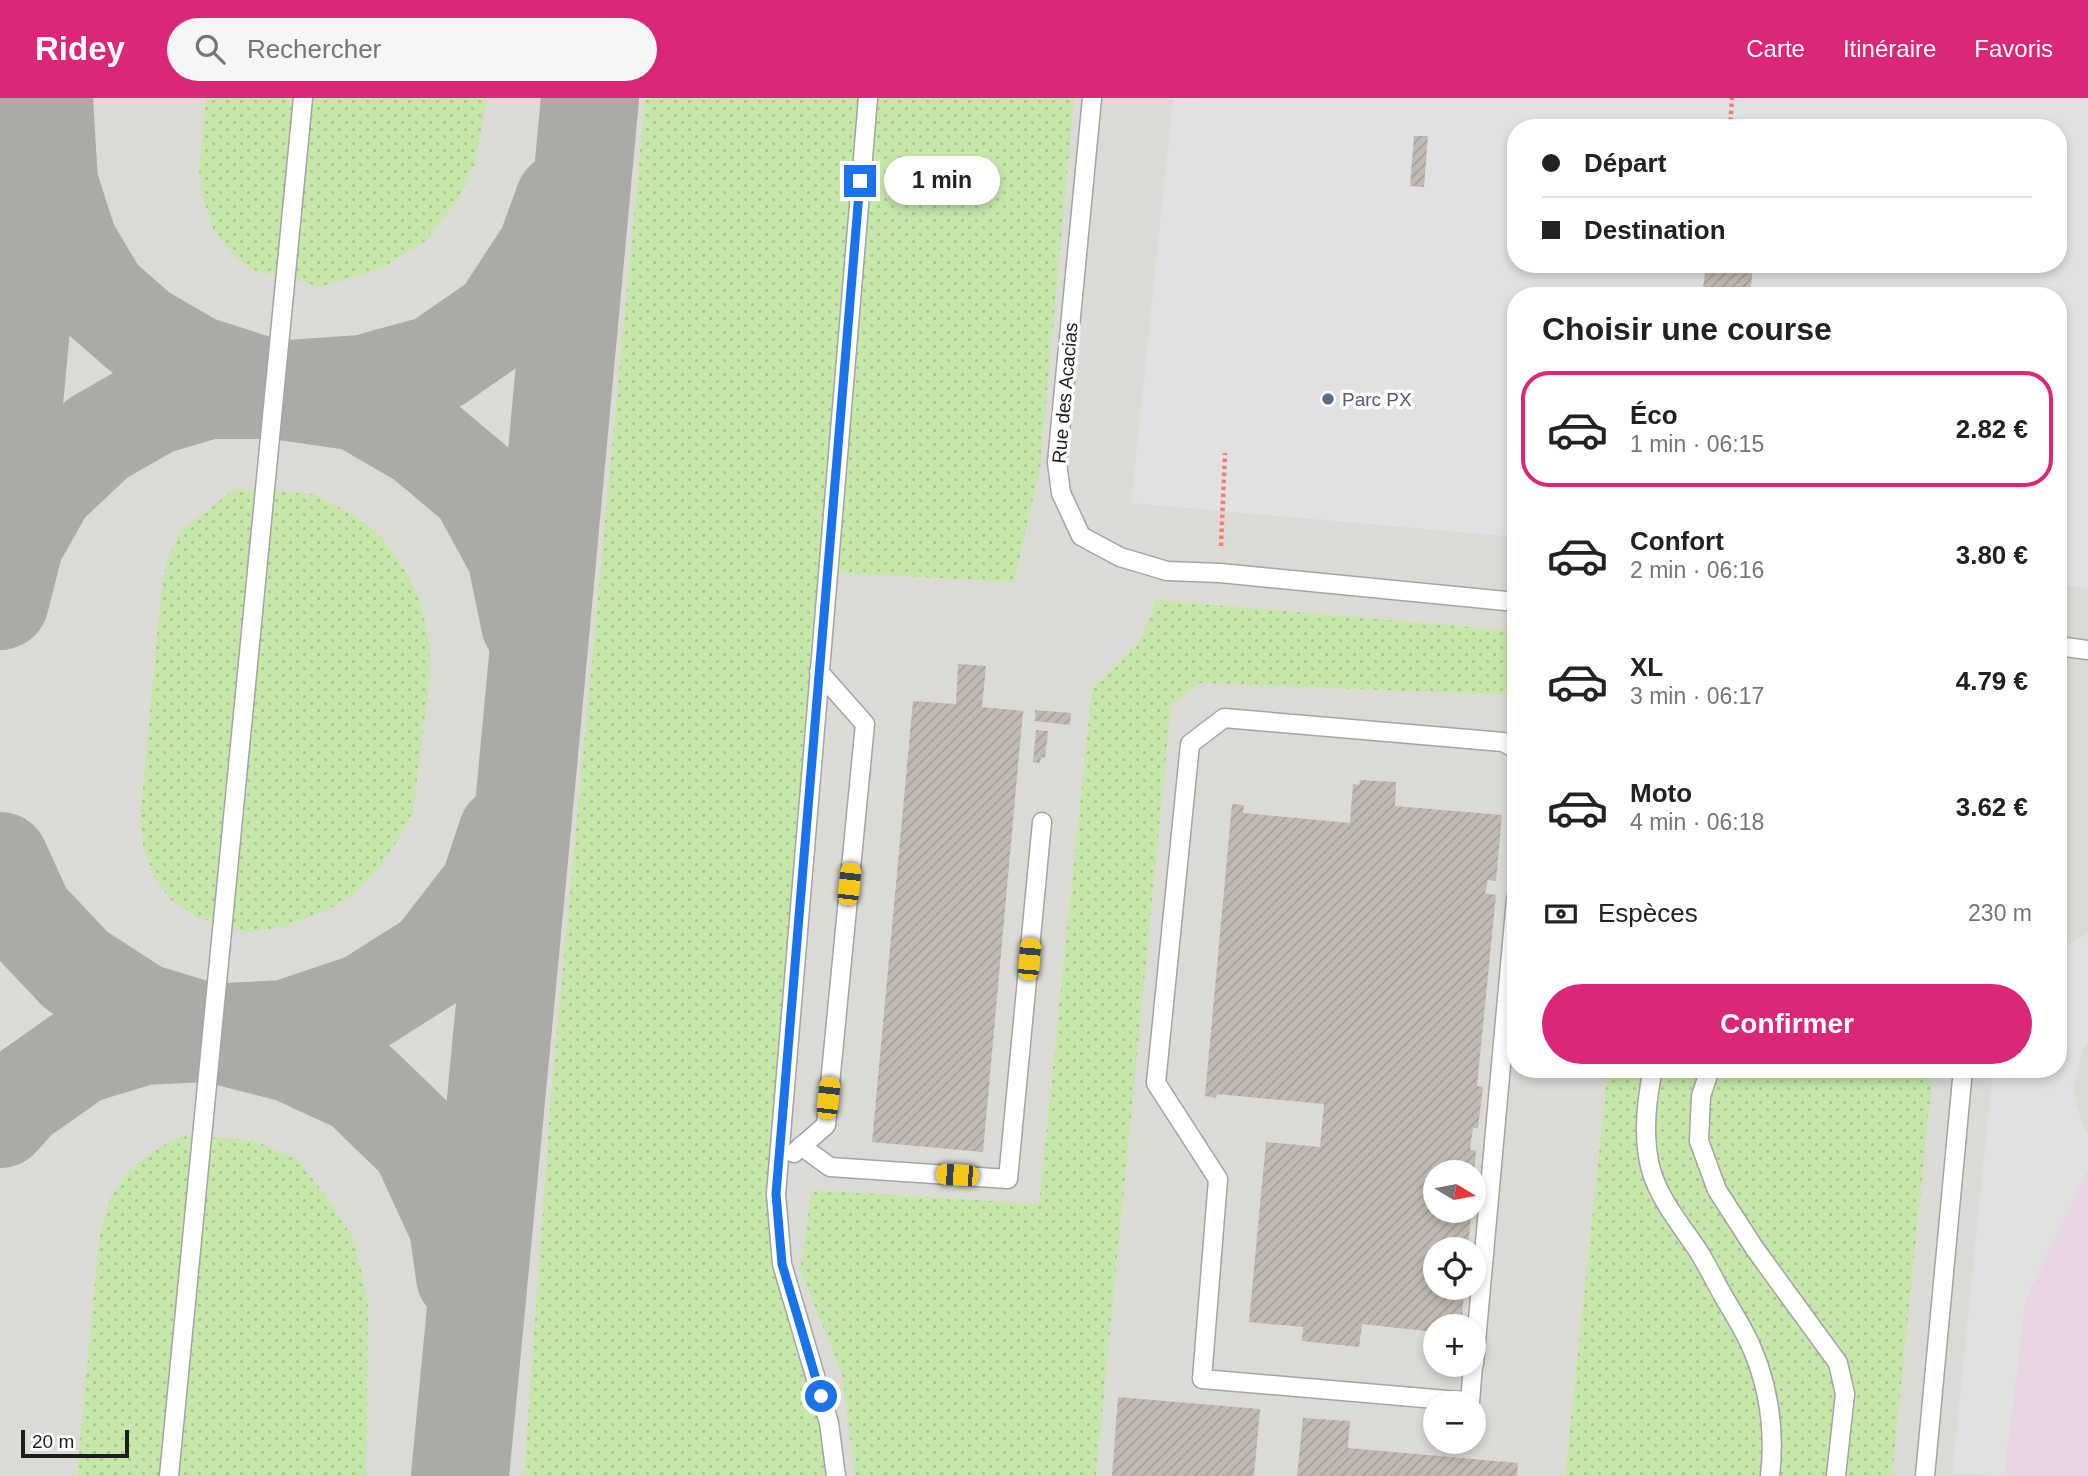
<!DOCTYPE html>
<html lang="fr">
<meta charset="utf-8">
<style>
:root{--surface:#fff;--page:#f6f6f6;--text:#222;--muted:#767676;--line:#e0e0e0;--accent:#db2777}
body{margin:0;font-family:Helvetica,sans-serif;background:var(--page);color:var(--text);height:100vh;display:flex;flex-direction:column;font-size:26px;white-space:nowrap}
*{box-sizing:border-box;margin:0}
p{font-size:23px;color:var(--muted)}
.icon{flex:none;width:38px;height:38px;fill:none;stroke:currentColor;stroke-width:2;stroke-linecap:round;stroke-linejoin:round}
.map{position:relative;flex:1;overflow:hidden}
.details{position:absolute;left:1507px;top:189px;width:560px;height:791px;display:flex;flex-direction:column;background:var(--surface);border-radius:28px;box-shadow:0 4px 10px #0003}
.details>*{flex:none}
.guide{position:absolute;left:1507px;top:21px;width:560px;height:154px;border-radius:28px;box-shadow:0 4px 10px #0003;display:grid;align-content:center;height:154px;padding:0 35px;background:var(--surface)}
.needle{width:46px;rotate:100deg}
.tools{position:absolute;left:1423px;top:1062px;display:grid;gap:14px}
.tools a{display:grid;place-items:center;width:63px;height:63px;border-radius:50%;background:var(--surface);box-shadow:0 4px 10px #0003;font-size:35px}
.scale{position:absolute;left:21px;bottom:18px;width:108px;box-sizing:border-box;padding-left:7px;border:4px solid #1d1d1d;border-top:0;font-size:19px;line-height:24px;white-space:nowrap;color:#1d1d1d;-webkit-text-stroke:5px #fff;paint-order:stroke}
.end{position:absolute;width:32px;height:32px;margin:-16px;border:9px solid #1a73e8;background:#fff;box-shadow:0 0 0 4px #fff}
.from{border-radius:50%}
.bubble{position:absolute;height:49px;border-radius:24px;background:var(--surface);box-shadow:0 4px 10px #0003;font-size:23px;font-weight:700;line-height:49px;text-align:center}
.car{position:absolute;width:21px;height:42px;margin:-21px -10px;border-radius:9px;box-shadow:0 0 5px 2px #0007;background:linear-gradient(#f5c518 24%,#345 0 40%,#f5c518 0 76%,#345 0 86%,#f5c518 0)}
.guide b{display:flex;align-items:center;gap:24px;height:66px;font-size:26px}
.guide b+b{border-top:2px solid var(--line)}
.guide i{width:18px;height:18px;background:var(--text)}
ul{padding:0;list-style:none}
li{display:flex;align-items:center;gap:21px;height:116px;margin:0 14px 10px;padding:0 21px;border:4px solid transparent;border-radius:28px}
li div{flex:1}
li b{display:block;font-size:26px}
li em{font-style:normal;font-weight:700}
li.current{border-color:var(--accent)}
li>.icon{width:63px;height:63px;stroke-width:1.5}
h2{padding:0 35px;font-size:32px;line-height:84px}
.pay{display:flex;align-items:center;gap:18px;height:77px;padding:0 35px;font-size:26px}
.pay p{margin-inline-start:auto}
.action{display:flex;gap:14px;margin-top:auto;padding:14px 35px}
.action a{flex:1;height:80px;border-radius:42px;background:var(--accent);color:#fff;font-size:28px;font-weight:700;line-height:80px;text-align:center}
header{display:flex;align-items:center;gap:42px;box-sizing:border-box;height:98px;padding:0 35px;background:var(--accent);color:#fff}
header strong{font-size:33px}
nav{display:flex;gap:38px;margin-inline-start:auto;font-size:24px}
.search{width:490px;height:63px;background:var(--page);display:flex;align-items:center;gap:18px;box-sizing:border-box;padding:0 24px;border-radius:38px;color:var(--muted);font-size:26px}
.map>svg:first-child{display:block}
.airport{fill:#dcdad4;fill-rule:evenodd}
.railway{fill:#e7d5e3}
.grass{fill:url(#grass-dots)}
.parking{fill:#e1e1e1;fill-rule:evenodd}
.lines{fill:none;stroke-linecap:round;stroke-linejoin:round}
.taxiway{stroke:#acaaa7;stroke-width:98}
.building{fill:url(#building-hatch)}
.lane-casing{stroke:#a4a4a4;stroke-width:21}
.path{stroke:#f67d6c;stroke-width:4.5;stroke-dasharray:3.5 3.5;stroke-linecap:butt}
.lane{stroke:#fff;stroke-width:18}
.route{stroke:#1a73e8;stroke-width:9}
.service-dot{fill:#5c6f8a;stroke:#fff;stroke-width:2.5}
.labels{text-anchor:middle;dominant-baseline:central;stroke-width:7;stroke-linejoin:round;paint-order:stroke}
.street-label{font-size:19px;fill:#1d1d1d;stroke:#fff}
.service-label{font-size:19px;fill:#4e5e75;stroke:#fff;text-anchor:start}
</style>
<header>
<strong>Ridey</strong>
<div class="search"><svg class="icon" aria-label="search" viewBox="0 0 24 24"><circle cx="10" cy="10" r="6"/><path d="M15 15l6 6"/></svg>Rechercher</div>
<nav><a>Carte</a><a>Itinéraire</a><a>Favoris</a></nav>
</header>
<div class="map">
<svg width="2088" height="1378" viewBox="0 0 2088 1378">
<defs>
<pattern id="grass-dots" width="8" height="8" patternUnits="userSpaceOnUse" patternTransform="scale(1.75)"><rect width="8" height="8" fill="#c6e7a9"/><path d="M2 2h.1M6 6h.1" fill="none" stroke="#aac691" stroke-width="1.8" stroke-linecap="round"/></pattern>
<pattern id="building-hatch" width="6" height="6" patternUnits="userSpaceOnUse" patternTransform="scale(1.75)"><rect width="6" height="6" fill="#c2bab2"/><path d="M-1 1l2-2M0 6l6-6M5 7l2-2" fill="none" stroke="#a69f99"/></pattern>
</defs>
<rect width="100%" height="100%" fill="#eeeae3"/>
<path class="airport" d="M 0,0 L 2088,0 L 2088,1378 L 0,1378 ZM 1516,30 L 2058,30 L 2058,166 L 1516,166 ZM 1516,198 L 2058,198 L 2058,971 L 1516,971 ZM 1435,1074 L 1474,1074 L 1474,1113 L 1435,1113 ZM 1435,1152 L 1474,1152 L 1474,1190 L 1435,1190 ZM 1435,1228 L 1474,1228 L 1474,1267 L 1435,1267 ZM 1435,1306 L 1474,1306 L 1474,1344 L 1435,1344 Z"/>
<path class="railway" d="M 2088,1072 L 2088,1378 L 2004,1378 L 2026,1201 Z"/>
<g class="grass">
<path d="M 206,0 L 487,0 L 475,65 L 457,103 L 424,144 L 380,171 L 322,189 L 253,172 L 234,158 L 214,133 L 204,103 L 199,76 Z"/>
<path d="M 645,0 L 1074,0 L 1040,371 L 1014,484 L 829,474 L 778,1068 L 782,1166 L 836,1378 L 524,1378 L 551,997 Z"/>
<path d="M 235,391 L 314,396 L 355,418 L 383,440 L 406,474 L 421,505 L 430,550 L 429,584 L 413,714 L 401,737 L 378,771 L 354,797 L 327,812 L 286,828 L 248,835 L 194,818 L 170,801 L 154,779 L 143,748 L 141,713 L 161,496 L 167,463 L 181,432 Z"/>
<path d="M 1156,502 L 1515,533 L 1515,597 L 1199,585 L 1171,608 L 1096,1378 L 855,1378 L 842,1276 L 800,1172 L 812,1092 L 1039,1106 L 1092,590 L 1140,543 Z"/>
<path d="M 1608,971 L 1933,971 L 1892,1378 L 1565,1378 Z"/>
<path d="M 182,1038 L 252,1042 L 297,1061 L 329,1102 L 354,1142 L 368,1202 L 366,1378 L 77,1378 L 99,1141 L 110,1100 L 128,1073 L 158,1050 Z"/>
</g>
<g class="parking">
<path d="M 1173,0 L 2088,0 L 2088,490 L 2058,487 L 2058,198 L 1516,198 L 1515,439 L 1131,405 ZM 1516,30 L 2058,30 L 2058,166 L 1516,166 Z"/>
<path d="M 2088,835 L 2088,945 L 2083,952 L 2074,984 L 2076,1007 L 2088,1038 L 2088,1072 L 2026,1201 L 2004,1378 L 1952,1376 L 1993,971 L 2058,971 L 2058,854 Z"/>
</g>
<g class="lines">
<g class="taxiway">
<path d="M 44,0 L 49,85 L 69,147 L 100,199 L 140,234 L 195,266 L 275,292 L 358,304 L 422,341 L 479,389 L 516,457 L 530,525"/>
<path d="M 0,454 L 36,70"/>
<path d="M 0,503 L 15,444 L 46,389 L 98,340 L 154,308 L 208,292 L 275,292 L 363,286 L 436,266 L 501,221 L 546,152 L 564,103"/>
<path d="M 0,763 L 25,818 L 76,872 L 141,914 L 211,935 L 293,956 L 360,987 L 420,1045 L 458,1128 L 465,1178"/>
<path d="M 0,1021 L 19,1000 L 80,957 L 143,938 L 286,931 L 366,904 L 434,861 L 489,790 L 507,736"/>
<path d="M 460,1378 L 527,677 L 590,0"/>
</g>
</g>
<g class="building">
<path d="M 1414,38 L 1428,38 L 1424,89 L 1410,88 Z"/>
<path d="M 1706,166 L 1753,166 L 1750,198 L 1702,198 Z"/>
<path d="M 958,566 L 986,568 L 982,609 L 1023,613 L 983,1054 L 872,1044 L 913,603 L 956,606 Z"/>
<path d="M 1035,612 L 1071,615 L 1070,627 L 1035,623 Z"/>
<path d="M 1036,632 L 1048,633 L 1045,660 L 1041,659 L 1040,665 L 1033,664 Z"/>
<path d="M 1360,682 L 1396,684 L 1395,708 L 1502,717 L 1496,783 L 1488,782 L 1485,795 L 1496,797 L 1477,988 L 1483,989 L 1478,1030 L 1473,1030 L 1470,1051 L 1476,1053 L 1474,1074 L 1435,1074 L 1435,1113 L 1467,1113 L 1467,1116 L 1471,1117 L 1468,1152 L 1435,1152 L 1435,1190 L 1464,1190 L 1462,1224 L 1455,1223 L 1455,1228 L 1435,1228 L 1435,1234 L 1362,1226 L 1359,1249 L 1302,1243 L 1303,1229 L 1249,1224 L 1266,1044 L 1320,1049 L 1324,1006 L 1217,996 L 1216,1000 L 1205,998 L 1232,706 L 1244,707 L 1243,715 L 1350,725 L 1353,686 L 1359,687 Z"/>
<path d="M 1118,1299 L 1260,1311 L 1254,1378 L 1112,1378 Z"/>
<path d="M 1303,1320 L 1350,1323 L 1348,1350 L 1518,1365 L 1517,1378 L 1297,1378 Z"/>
</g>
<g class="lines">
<g class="lane-casing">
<g id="lane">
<path d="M 1092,0 L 1057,364 L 1061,395 L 1081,438 L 1120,459 L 1167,473 L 1220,475 L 1516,504"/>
<path d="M 2058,548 L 2088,552"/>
<path d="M 1653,971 C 1646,1004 1642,1039 1651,1072 C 1660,1103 1682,1128 1699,1154 C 1708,1169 1716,1185 1725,1201 C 1734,1216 1744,1232 1751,1248 C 1769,1289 1775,1334 1770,1378"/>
<path d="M 1710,971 L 1701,998 L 1699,1043 L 1717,1092 L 1755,1151 L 1838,1265 L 1845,1296 L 1836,1378"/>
<path d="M 801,1048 L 830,1069 L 1008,1081 L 1042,724"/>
<path d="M 794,1055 L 826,1027 L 865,626 L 819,574"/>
<path d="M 1474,1266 L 1516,801"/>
<path d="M 1473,1267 L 1470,1304 L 1202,1281 L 1218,1081 L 1156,985 L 1190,646 L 1224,620 L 1503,644 L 1516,651"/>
<path d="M 169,1378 L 303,0"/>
<path d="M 836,1378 L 829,1325 L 782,1166 L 776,1096 L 868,0"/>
<path d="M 1925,1378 L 1963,971"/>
</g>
</g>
<g class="path">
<path d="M 1730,30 L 1732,0"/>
<path d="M 1221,448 L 1225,355"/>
</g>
<use href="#lane" class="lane"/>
</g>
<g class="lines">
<path class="route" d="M 821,1298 L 782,1166 L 776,1096 L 860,83"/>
</g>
<circle class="service-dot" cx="1328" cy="301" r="7"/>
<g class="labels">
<g class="street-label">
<text transform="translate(1065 295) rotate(-85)">Rue des Acacias</text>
</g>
<g class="service-label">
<text x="1342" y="301">Parc PX</text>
</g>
</g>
</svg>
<div class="tools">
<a><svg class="needle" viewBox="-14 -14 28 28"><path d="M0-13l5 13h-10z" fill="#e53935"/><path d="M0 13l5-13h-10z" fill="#767676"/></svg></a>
<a><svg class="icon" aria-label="locate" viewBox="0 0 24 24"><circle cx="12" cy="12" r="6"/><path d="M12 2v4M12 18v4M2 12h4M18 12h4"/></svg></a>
<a>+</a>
<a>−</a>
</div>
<div class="scale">20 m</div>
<i class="end from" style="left:821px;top:1298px"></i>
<i class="end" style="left:860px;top:83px"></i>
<div class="bubble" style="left:884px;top:58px;width:116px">1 min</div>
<i class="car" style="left:849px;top:786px;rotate:6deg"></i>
<i class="car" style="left:1029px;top:861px;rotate:5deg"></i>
<i class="car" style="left:828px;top:1000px;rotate:6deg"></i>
<i class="car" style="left:957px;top:1077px;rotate:274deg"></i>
<div class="guide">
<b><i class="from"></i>Départ</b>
<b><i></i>Destination</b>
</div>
<section class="details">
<h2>Choisir une course</h2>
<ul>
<li class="current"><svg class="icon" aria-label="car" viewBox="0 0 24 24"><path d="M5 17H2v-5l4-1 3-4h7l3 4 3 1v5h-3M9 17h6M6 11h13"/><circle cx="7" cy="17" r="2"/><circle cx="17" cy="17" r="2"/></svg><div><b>Éco</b><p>1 min · 06:15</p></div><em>2.82 €</em></li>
<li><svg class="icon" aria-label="car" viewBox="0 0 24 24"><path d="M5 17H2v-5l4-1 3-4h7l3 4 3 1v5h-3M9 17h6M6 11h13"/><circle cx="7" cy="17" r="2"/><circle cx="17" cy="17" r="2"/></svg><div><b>Confort</b><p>2 min · 06:16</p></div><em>3.80 €</em></li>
<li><svg class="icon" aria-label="car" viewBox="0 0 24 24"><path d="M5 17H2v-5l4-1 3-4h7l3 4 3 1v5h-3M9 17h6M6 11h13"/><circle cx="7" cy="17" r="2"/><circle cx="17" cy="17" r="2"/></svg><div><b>XL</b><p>3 min · 06:17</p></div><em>4.79 €</em></li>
<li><svg class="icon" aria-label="car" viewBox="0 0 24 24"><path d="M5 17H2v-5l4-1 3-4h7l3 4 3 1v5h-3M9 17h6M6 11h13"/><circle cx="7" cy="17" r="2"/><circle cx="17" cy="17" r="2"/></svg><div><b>Moto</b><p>4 min · 06:18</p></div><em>3.62 €</em></li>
</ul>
<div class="pay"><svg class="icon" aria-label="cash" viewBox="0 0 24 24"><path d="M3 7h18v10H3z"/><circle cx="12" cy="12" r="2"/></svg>Espèces<p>230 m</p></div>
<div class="action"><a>Confirmer</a></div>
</section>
</div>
